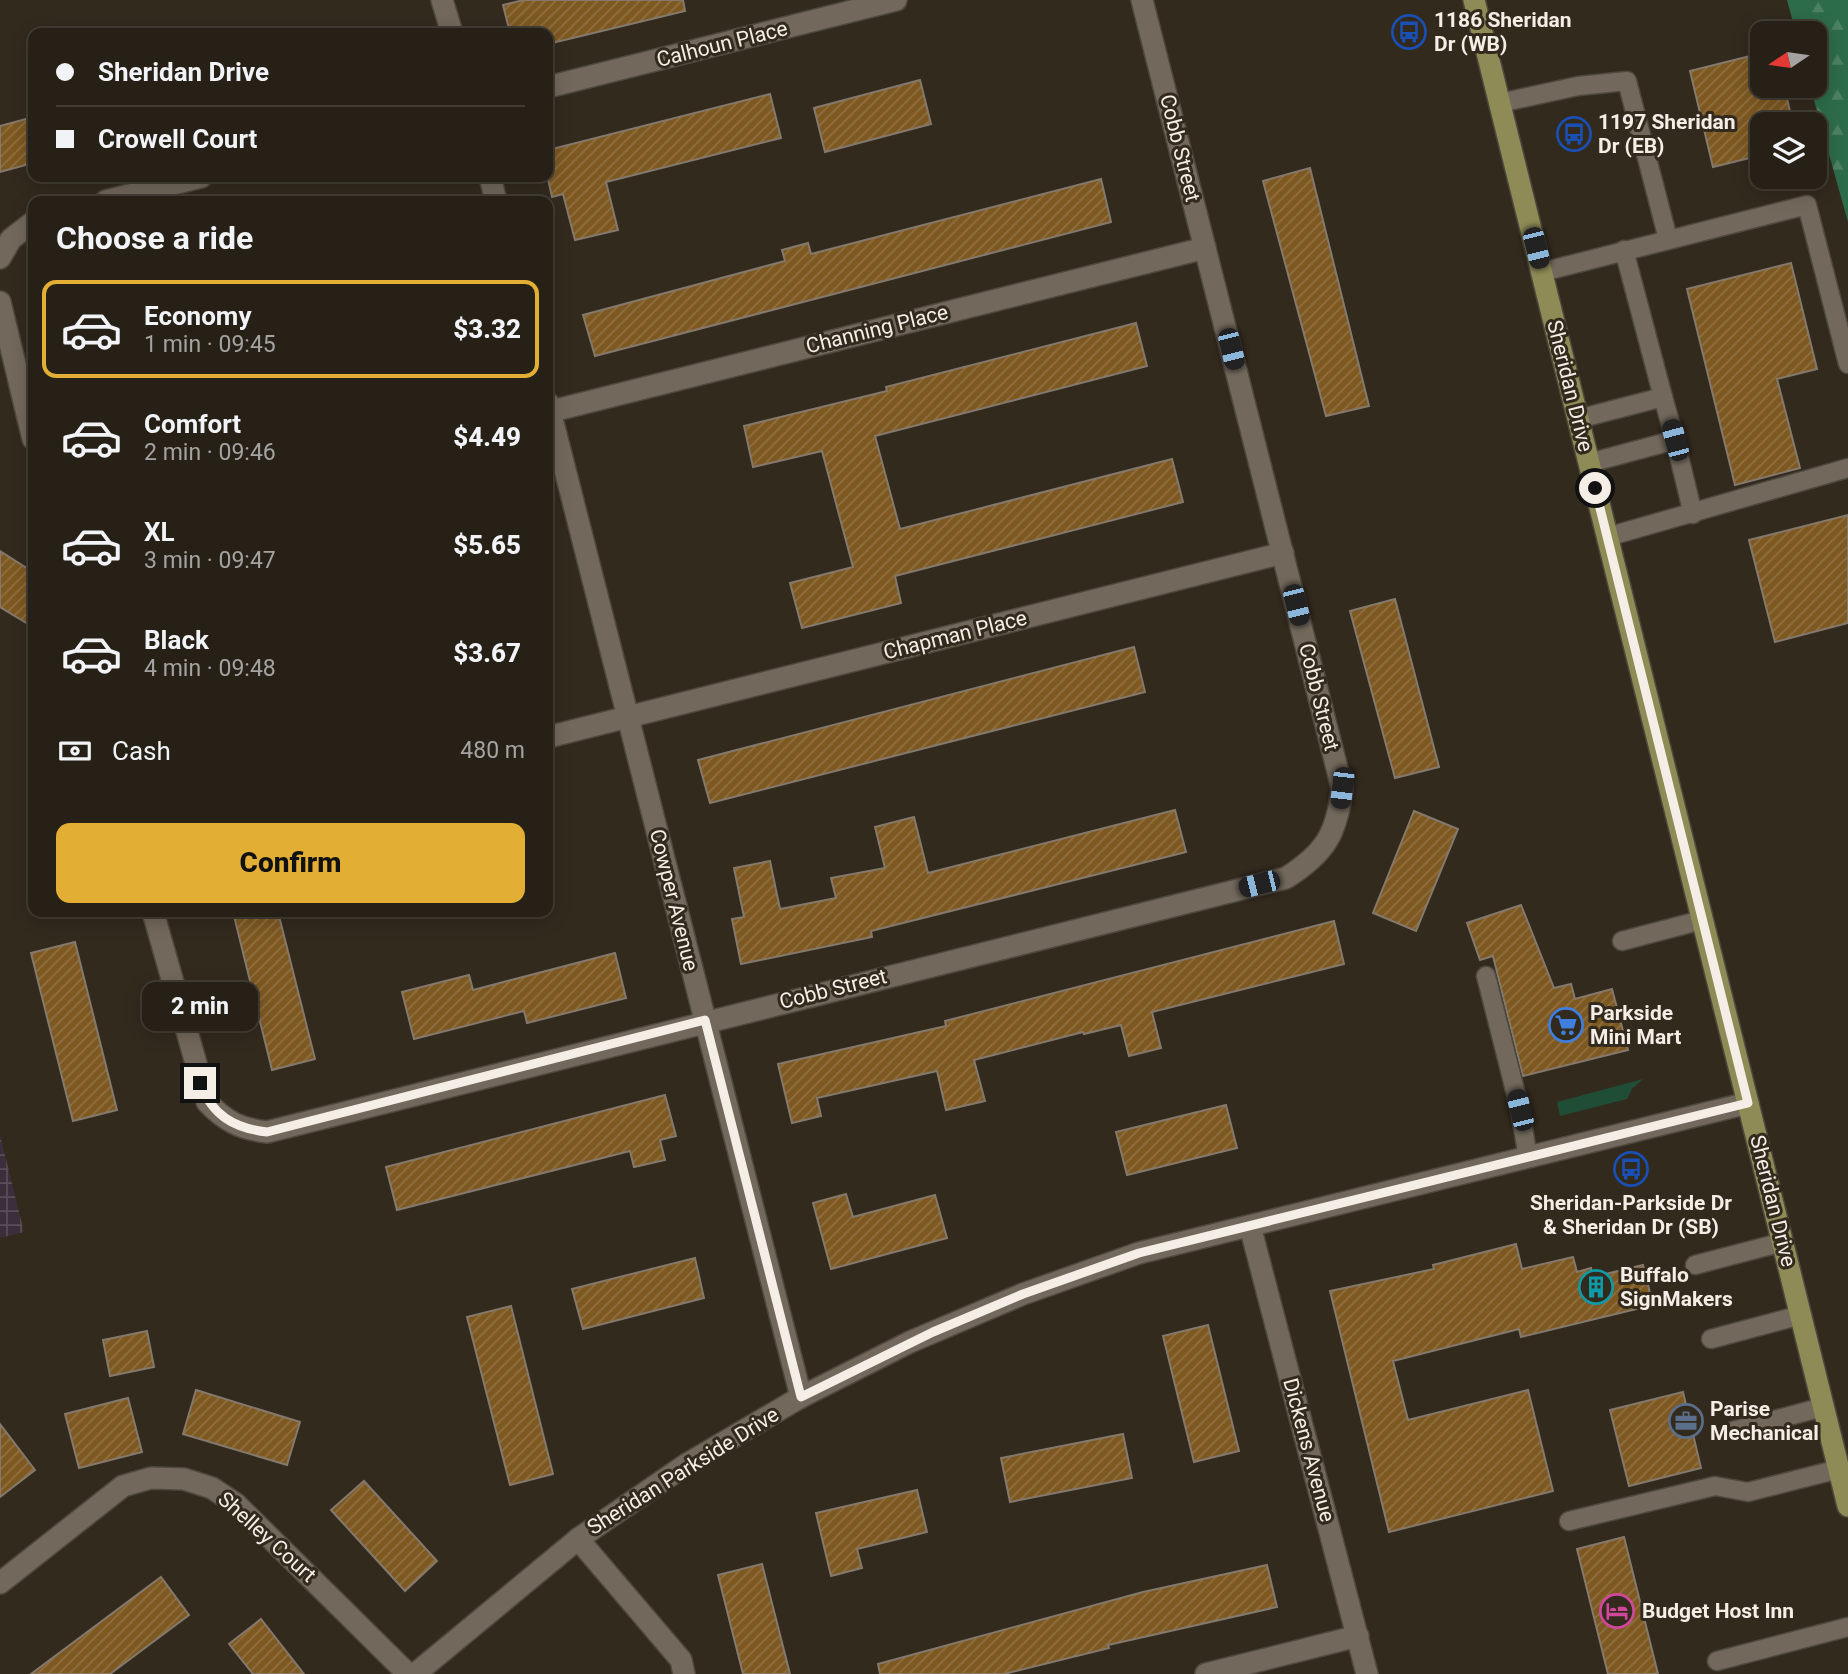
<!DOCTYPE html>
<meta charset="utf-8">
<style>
:root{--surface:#262016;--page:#2e281f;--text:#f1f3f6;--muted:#a4a3a1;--line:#423e35;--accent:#e2af34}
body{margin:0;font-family:Roboto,sans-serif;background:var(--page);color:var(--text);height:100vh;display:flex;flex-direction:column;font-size:26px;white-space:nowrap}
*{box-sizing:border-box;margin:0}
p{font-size:23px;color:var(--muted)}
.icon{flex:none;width:38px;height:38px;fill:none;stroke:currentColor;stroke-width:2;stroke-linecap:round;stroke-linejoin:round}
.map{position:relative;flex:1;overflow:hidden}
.details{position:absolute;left:28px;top:196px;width:525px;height:721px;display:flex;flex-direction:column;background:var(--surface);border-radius:14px;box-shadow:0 4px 18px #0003,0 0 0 2px var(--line)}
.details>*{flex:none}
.hud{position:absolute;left:28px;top:28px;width:525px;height:154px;border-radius:14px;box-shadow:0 4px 18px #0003,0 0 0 2px var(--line);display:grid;align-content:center;height:154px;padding:0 28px;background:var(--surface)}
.needle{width:46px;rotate:257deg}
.controls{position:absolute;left:1750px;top:21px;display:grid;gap:14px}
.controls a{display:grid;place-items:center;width:77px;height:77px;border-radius:14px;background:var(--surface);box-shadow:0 4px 18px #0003,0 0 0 2px var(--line);font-size:35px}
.end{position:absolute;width:32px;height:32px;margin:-16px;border:9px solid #f4eee6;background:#111;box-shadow:0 0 0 4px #111}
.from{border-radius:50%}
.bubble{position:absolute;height:49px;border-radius:14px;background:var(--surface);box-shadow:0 4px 18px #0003,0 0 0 2px var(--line);font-size:23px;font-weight:800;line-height:49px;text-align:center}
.car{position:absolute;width:21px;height:42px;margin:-21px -10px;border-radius:9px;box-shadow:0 0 5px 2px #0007;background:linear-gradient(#222 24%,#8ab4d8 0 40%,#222 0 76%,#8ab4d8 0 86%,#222 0)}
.hud b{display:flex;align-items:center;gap:24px;height:66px;font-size:26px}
.hud b+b{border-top:2px solid var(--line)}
.hud i{width:18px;height:18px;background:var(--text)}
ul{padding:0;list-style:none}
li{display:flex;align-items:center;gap:21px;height:98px;margin:0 14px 10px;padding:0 14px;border:4px solid transparent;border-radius:14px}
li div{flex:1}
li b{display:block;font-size:26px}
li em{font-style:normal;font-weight:800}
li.current{border-color:var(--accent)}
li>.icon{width:63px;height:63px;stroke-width:1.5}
h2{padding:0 28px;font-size:32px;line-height:84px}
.pay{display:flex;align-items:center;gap:18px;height:77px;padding:0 28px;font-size:26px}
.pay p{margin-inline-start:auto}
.button{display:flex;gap:14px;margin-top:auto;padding:14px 28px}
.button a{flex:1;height:80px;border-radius:14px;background:var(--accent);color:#111;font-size:28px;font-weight:800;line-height:80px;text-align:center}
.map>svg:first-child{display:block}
.industrial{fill:url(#industrial-grid)}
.forest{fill:url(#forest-firs)}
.garden{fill:#204d35}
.building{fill:url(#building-hatch);stroke:#84796c;stroke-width:2}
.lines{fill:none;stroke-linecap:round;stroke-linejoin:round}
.service-casing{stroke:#4f483d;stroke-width:21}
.minor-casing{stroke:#4f483d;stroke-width:24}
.primary-casing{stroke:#4f483d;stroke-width:24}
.service{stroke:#72685b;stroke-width:18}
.minor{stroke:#72685b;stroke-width:21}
.primary{stroke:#8e8b57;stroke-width:21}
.route{stroke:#f4eee6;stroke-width:9}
.labels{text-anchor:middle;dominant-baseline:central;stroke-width:6;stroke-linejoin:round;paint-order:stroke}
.poi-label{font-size:21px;font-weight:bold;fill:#f4eee6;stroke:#332a1e;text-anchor:start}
.street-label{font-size:21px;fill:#f4eee6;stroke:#332a1e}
</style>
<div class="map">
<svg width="1848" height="1674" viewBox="0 0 1848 1674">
<defs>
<pattern id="industrial-grid" width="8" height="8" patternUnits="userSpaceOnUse" patternTransform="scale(1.75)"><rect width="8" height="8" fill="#3c2e3b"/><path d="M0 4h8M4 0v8" fill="none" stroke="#594d57"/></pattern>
<pattern id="forest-firs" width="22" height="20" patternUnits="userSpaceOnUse" patternTransform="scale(1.75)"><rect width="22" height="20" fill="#2d6c4a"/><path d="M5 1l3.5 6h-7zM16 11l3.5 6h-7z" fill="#4c8164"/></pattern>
<pattern id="building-hatch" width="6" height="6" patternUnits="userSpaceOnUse" patternTransform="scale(1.75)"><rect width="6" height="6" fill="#7d5821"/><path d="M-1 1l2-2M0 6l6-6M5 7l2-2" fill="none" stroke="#907041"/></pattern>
</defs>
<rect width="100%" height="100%" fill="#332a1e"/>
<path class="industrial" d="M 0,1135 L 24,1232 L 0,1238 Z"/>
<path class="forest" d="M 1787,0 L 1848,0 L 1848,222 L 1810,86 L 1815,86 L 1815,33 L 1796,33 Z"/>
<path class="garden" d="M 1643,1079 L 1632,1089 L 1627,1099 L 1560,1116 L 1557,1102 Z"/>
<g class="building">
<path d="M 524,0 L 683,0 L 685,11 L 548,44 L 548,33 L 510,33 L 503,5 Z"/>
<path d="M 1762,53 L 1762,86 L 1784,86 L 1793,124 L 1762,124 L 1762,155 L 1713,167 L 1690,71 Z"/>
<path d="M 920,80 L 931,124 L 825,152 L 814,108 Z"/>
<path d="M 770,94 L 781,138 L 606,182 L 618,230 L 575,240 L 563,194 L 552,197 L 548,179 L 548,150 Z"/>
<path d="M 33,117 L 33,163 L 0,172 L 0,126 Z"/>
<path d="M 1310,168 L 1369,406 L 1326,416 L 1263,181 Z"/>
<path d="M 1101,179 L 1111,222 L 595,356 L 583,315 L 785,261 L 782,250 L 808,243 L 811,254 Z"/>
<path d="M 1791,263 L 1817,369 L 1777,379 L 1800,468 L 1735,485 L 1687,289 Z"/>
<path d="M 1136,323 L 1147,366 L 875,436 L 900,529 L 1172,459 L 1183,502 L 895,576 L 901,603 L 802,628 L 790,583 L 853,567 L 822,451 L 753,467 L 744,426 L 887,391 L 886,387 Z"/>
<path d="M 1848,515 L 1848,623 L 1775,642 L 1749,540 Z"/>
<path d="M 0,551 L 33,572 L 33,627 L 0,607 Z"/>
<path d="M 1395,599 L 1439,767 L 1395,778 L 1350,611 Z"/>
<path d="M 1134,647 L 1145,692 L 710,803 L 698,760 Z"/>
<path d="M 1175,810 L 1186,852 L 871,931 L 872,937 L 741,964 L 732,919 L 744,917 L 734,868 L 770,861 L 780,909 L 836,898 L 831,878 L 885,868 L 875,827 L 914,817 L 928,873 Z"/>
<path d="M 1414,811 L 1458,829 L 1416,931 L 1373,913 Z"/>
<path d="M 1521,905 L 1554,988 L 1571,984 L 1575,999 L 1612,989 L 1628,1050 L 1523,1076 L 1493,956 L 1480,960 L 1467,923 Z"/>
<path d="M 233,912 L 278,912 L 315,1059 L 272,1070 Z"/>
<path d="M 1334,921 L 1344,964 L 1152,1012 L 1161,1048 L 1129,1056 L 1121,1025 L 1084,1034 L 1083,1032 L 974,1060 L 985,1101 L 946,1110 L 937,1071 L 817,1098 L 821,1116 L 792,1123 L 778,1064 L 946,1026 L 945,1021 Z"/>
<path d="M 75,942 L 117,1110 L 73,1121 L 31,953 Z"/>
<path d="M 615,953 L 626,998 L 527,1023 L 524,1011 L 414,1039 L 402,992 L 469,975 L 473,990 Z"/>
<path d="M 665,1095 L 676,1136 L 660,1140 L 665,1160 L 634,1167 L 630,1151 L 397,1210 L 386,1167 Z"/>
<path d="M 1226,1105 L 1237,1148 L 1127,1175 L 1116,1132 Z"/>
<path d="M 846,1194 L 853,1217 L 935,1195 L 947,1238 L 831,1269 L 813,1203 Z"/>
<path d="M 1516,1244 L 1522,1269 L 1573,1257 L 1577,1272 L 1591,1268 L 1593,1277 L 1643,1265 L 1653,1305 L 1521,1337 L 1519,1329 L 1393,1361 L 1408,1420 L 1528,1390 L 1553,1491 L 1389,1532 L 1330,1291 L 1434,1269 L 1433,1265 Z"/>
<path d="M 695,1258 L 704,1298 L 583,1329 L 572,1289 Z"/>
<path d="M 511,1306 L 553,1474 L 510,1485 L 467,1317 Z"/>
<path d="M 1208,1325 L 1239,1451 L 1194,1462 L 1163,1336 Z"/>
<path d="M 147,1331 L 154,1367 L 110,1376 L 103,1340 Z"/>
<path d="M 196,1390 L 300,1422 L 287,1465 L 183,1434 Z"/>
<path d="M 1683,1392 L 1701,1468 L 1629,1486 L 1610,1410 Z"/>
<path d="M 128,1398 L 142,1452 L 79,1468 L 65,1414 Z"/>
<path d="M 0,1424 L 35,1470 L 0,1497 Z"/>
<path d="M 1123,1434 L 1132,1478 L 1010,1502 L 1001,1458 Z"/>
<path d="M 364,1481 L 437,1561 L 405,1591 L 331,1510 Z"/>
<path d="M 917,1490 L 927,1532 L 857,1549 L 862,1568 L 831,1576 L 816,1513 Z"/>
<path d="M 1624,1537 L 1658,1674 L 1608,1674 L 1577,1549 Z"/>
<path d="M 762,1564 L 790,1674 L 743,1674 L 718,1575 Z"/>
<path d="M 1267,1565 L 1277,1607 L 1108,1645 L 1109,1648 L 1004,1674 L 880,1674 L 878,1664 L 1143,1592 Z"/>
<path d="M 161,1577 L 189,1615 L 110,1674 L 31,1674 Z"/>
<path d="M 261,1619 L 304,1674 L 253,1674 L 229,1644 Z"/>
</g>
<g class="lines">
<g class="service-casing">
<g id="service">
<path d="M 1500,103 L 1578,86 L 1627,81 L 1668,239"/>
<path d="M 1624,250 L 1663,397"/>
<path d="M 1542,272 L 1807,205 L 1848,364"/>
<path d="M 1578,419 L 1663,397 L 1675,440"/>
<path d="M 1589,463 L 1675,440 L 1693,514"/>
<path d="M 1607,537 L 1848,468"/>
<path d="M 1622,941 L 1702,920"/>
<path d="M 1486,976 L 1520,1110 L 1528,1158"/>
<path d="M 1695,1265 L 1783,1242"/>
<path d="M 1711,1339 L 1801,1315"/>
<path d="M 1733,1431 L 1823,1407"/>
<path d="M 1569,1521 L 1715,1486 L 1748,1492 L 1839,1469"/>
<path d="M 1717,1661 L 1848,1627"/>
</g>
</g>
<g class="minor-casing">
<g id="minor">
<path d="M 442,0 L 452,33"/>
<path d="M 548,87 L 896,0"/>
<path d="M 490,177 L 496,201"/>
<path d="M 106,201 L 201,177"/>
<path d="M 0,258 L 11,239 L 33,222"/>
<path d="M 0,302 L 33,439"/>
<path d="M 548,403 L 801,1397"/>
<path d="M 548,412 L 1205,248"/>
<path d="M 548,737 L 1283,553"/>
<path d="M 153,912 L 207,1102 C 225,1121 240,1129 267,1132 L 1286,878 C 1325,853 1337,834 1342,788 L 1142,0"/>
<path d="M 1250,1226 L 1367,1674"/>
<path d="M 578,1539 L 681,1660 L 684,1674"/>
<path d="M 0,1583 L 123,1486 L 151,1478 L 184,1479 L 212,1488 L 236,1504 L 408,1674"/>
<path d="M 415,1674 L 578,1539 L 687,1464 L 801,1397 L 910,1342 L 1023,1294 L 1139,1253 L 1748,1103"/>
<path d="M 1206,1674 L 1358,1636"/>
</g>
</g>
<g class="primary-casing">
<path id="primary" d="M 1474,0 L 1848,1506"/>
</g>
<use href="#service" class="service"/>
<use href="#minor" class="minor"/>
<use href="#primary" class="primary"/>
</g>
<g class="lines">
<path class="route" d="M 200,1083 C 212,1115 233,1128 267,1132 L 705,1020 L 801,1397 L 933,1332 L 1023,1294 L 1139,1253 L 1748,1103 L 1595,488"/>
</g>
<defs>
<g id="bus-ring" transform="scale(1.75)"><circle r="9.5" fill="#332a1e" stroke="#1a4fb4" stroke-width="1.5"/><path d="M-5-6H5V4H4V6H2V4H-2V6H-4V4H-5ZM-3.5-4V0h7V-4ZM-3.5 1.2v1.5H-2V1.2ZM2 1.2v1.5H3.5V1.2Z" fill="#1a4fb4"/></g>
<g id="supermarket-ring" transform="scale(1.75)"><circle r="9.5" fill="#332a1e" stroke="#3f7fe0" stroke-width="1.5"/><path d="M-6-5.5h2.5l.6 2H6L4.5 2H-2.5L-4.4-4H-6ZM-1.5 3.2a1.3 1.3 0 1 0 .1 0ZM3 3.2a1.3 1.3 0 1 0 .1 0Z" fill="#3f7fe0"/></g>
<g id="building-ring" transform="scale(1.75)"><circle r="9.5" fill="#332a1e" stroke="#0f9aa8" stroke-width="1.5"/><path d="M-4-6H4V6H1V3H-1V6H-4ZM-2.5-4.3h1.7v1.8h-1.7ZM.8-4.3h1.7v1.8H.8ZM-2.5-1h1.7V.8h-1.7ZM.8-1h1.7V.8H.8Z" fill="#0f9aa8"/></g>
<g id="office-ring" transform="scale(1.75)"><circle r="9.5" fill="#332a1e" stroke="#5c6f8a" stroke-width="1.5"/><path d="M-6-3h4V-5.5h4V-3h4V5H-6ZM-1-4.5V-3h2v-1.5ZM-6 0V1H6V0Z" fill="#5c6f8a"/></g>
<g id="hotel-ring" transform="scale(1.75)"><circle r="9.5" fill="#332a1e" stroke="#d1479c" stroke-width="1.5"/><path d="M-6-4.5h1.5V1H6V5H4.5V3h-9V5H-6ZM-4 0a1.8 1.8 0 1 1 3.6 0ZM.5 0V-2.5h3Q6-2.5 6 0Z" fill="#d1479c"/></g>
</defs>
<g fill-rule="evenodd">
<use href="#bus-ring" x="1409" y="32"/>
<use href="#bus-ring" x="1574" y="134"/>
<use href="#supermarket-ring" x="1566" y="1025"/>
<use href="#bus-ring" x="1631" y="1169"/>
<use href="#building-ring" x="1596" y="1287"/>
<use href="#office-ring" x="1686" y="1421"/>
<use href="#hotel-ring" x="1617" y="1611"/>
</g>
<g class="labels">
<g class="poi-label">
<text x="1434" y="20">1186 Sheridan<tspan x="1434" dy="24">Dr (WB)</tspan></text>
<text x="1598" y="122">1197 Sheridan<tspan x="1598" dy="24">Dr (EB)</tspan></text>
<text x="1590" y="1013">Parkside<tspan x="1590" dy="24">Mini Mart</tspan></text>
<text x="1631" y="1203" text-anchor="middle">Sheridan-Parkside Dr<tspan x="1631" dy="24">&amp; Sheridan Dr (SB)</tspan></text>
<text x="1620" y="1275">Buffalo<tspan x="1620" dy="24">SignMakers</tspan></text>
<text x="1710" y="1409">Parise<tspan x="1710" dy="24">Mechanical</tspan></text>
<text x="1642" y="1611">Budget Host Inn</text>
</g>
<g class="street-label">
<text transform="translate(722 44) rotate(-14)">Calhoun Place</text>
<text transform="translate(1180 148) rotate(76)">Cobb Street</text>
<text transform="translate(877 329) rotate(-14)">Channing Place</text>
<text transform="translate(1570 386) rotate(76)">Sheridan Drive</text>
<text transform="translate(955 635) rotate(-14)">Chapman Place</text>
<text transform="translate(1319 697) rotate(76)">Cobb Street</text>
<text transform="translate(674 900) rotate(76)">Cowper Avenue</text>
<text transform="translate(833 989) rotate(-14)">Cobb Street</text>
<text transform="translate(1773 1201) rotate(76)">Sheridan Drive</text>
<text transform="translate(1309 1450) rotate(75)">Dickens Avenue</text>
<text transform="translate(683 1471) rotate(-32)">Sheridan Parkside Drive</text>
<text transform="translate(267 1537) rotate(42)">Shelley Court</text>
</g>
</g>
</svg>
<div class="controls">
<a><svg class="needle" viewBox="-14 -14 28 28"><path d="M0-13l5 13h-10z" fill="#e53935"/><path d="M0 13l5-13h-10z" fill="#a4a3a1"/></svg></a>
<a><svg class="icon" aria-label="layers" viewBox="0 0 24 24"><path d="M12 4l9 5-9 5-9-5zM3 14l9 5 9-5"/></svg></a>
</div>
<i class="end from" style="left:1595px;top:488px"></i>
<i class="end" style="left:200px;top:1083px"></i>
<div class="bubble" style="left:142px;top:982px;width:116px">2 min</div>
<i class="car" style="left:1536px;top:248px;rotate:166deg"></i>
<i class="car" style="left:1231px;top:349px;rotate:166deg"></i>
<i class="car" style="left:1675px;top:440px;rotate:345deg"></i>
<i class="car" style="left:1296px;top:605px;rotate:166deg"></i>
<i class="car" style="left:1342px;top:788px;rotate:187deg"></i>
<i class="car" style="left:1259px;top:884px;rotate:256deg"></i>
<i class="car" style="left:1520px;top:1110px;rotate:346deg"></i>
<div class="hud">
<b><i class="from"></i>Sheridan Drive</b>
<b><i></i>Crowell Court</b>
</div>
<section class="details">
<h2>Choose a ride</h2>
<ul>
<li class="current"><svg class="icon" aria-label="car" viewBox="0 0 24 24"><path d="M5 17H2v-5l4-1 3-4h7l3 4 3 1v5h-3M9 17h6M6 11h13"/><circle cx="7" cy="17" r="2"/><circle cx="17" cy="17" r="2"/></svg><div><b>Economy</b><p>1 min · 09:45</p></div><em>$3.32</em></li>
<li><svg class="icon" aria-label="car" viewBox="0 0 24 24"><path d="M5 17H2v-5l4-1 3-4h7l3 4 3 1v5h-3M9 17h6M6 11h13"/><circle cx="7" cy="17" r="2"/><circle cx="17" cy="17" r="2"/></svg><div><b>Comfort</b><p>2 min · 09:46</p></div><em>$4.49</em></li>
<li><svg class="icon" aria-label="car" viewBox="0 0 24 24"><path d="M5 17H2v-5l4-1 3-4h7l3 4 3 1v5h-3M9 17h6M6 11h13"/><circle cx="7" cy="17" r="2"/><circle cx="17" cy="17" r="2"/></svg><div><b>XL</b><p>3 min · 09:47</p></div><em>$5.65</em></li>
<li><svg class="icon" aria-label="car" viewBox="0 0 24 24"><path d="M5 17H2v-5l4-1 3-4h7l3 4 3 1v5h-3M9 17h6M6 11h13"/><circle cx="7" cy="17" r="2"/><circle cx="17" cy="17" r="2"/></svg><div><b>Black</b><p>4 min · 09:48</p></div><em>$3.67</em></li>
</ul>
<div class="pay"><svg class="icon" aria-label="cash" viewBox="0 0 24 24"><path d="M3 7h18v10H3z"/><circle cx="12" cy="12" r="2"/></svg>Cash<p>480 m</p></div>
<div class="button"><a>Confirm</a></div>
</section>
</div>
